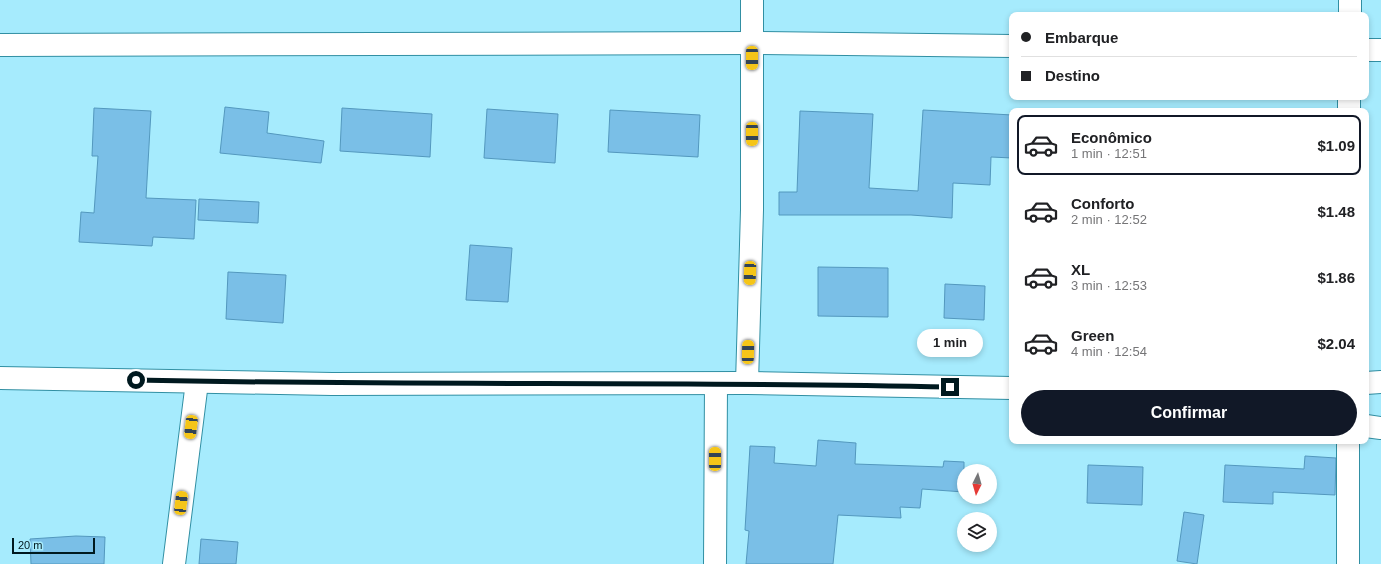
<!DOCTYPE html>
<html lang="pt">
<meta charset="utf-8">
<style>
:root{--surface:#fff;--page:#f2f2f2;--text:#202124;--muted:#757577;--line:#e0e0e0;--accent:#111827}
body{margin:0;font-family:Helvetica,sans-serif;background:var(--page);color:var(--text);height:100vh;display:flex;flex-direction:column;font-size:15px;white-space:nowrap}
*{box-sizing:border-box;margin:0}
p{font-size:13px;color:var(--muted)}
.icon{flex:none;width:22px;height:22px;fill:none;stroke:currentColor;stroke-width:2;stroke-linecap:round;stroke-linejoin:round}
.map{position:relative;flex:1;overflow:hidden}
.drawer{position:absolute;left:1009px;top:108px;width:360px;height:336px;display:flex;flex-direction:column;background:var(--surface);border-radius:8px;box-shadow:0 2px 6px #0003}
.drawer>*{flex:none}
.hud{position:absolute;left:1009px;top:12px;width:360px;height:88px;border-radius:8px;box-shadow:0 2px 6px #0003;display:grid;align-content:center;height:88px;padding:0 12px;background:var(--surface)}
.needle{width:26px;rotate:185deg}
.tools{position:absolute;left:957px;top:464px;display:grid;gap:8px}
.tools a{display:grid;place-items:center;width:40px;height:40px;border-radius:50%;background:var(--surface);box-shadow:0 2px 6px #0003;font-size:20px}
.scale{position:absolute;left:12px;bottom:10px;width:83px;box-sizing:border-box;padding-left:4px;border:2px solid #00191f;border-top:0;font-size:11px;line-height:14px;white-space:nowrap;color:#00191f;-webkit-text-stroke:3px #a6ebfd;paint-order:stroke}
.end{position:absolute;width:18px;height:18px;margin:-9px;border:5px solid #00191f;background:#fff;box-shadow:0 0 0 2px #fff}
.from{border-radius:50%}
.bubble{position:absolute;height:28px;border-radius:14px;background:var(--surface);box-shadow:0 2px 6px #0003;font-size:13px;font-weight:700;line-height:28px;text-align:center}
.car{position:absolute;width:12px;height:24px;margin:-12px -6px;border-radius:5px;box-shadow:0 0 3px 1px #0007;background:linear-gradient(#f5c518 24%,#345 0 40%,#f5c518 0 76%,#345 0 86%,#f5c518 0)}
.hud b{display:flex;align-items:center;gap:14px;height:38px;font-size:15px}
.hud b+b{border-top:1px solid var(--line)}
.hud i{width:10px;height:10px;background:var(--text)}
ul{padding:7px 0 0;list-style:none}
li{display:flex;align-items:center;gap:12px;height:60px;margin:0 8px 6px;padding:0 4px;border:2px solid transparent;border-radius:8px}
li div{flex:1}
li b{display:block;font-size:15px}
li em{font-style:normal;font-weight:700}
li.on{border-color:var(--accent)}
li>.icon{width:36px;height:36px;stroke-width:1.5}
.primary-button{display:flex;gap:8px;margin-top:auto;padding:8px 12px}
.primary-button a{flex:1;height:46px;border-radius:24px;background:var(--accent);color:#fff;font-size:16px;font-weight:700;line-height:46px;text-align:center}
.map>svg:first-child{display:block}
.building{fill:#7abfe7;stroke:#5398be}
.lines{fill:none;stroke-linecap:round;stroke-linejoin:round}
.street-casing{stroke:#318fa3;stroke-width:24}
.secondary-casing{stroke:#318fa3;stroke-width:24}
.street{stroke:#fff;stroke-width:22}
.secondary{stroke:#fff;stroke-width:22}
.route{stroke:#00191f;stroke-width:5}
</style>
<div class="map">
<svg width="1381" height="564" viewBox="0 0 1381 564">
<rect width="100%" height="100%" fill="#a6ebfd"/>
<g class="building">
<path d="M 225,107 L 269,112 L 267,133 L 324,141 L 321,163 L 220,153 Z"/>
<path d="M 94,108 L 151,111 L 146,198 L 196,200 L 194,239 L 153,237 L 152,246 L 79,242 L 81,212 L 94,213 L 98,156 L 92,156 Z"/>
<path d="M 342,108 L 432,114 L 430,157 L 340,151 Z"/>
<path d="M 487,109 L 558,114 L 555,163 L 484,158 Z"/>
<path d="M 610,110 L 700,115 L 698,157 L 608,152 Z"/>
<path d="M 923,110 L 1012,115 L 1012,158 L 991,157 L 990,185 L 953,183 L 952,218 L 911,215 L 779,215 L 779,192 L 797,192 L 800,111 L 873,114 L 869,188 L 918,191 Z"/>
<path d="M 199,199 L 259,202 L 258,223 L 198,220 Z"/>
<path d="M 470,245 L 512,248 L 508,302 L 466,300 Z"/>
<path d="M 818,267 L 888,268 L 888,317 L 818,316 Z"/>
<path d="M 228,272 L 286,275 L 283,323 L 226,319 Z"/>
<path d="M 945,284 L 985,286 L 984,320 L 944,318 Z"/>
<path d="M 818,440 L 856,443 L 855,464 L 943,467 L 944,461 L 964,462 L 964,492 L 922,489 L 920,508 L 900,507 L 901,518 L 838,515 L 833,564 L 746,564 L 749,531 L 745,530 L 750,446 L 775,447 L 774,463 L 816,466 Z"/>
<path d="M 1305,456 L 1336,458 L 1335,495 L 1273,492 L 1273,504 L 1223,502 L 1225,465 L 1304,469 Z"/>
<path d="M 1088,465 L 1143,467 L 1142,505 L 1087,503 Z"/>
<path d="M 1184,512 L 1204,515 L 1197,564 L 1177,561 Z"/>
<path d="M 76,536 L 105,537 L 104,564 L 31,564 L 30,539 Z"/>
<path d="M 201,539 L 238,542 L 236,564 L 199,564 Z"/>
</g>
<g class="lines">
<g class="street-casing">
<g id="street">
<path d="M 0,45 L 752,43 L 1012,46"/>
<path d="M 1366,50 L 1381,50"/>
<path d="M 747,383 L 752,210 L 752,0"/>
<path d="M 174,564 L 197,382"/>
<path d="M 715,564 L 716,384"/>
<path d="M 1348,564 L 1348,441"/>
</g>
</g>
<g class="secondary-casing">
<g id="secondary">
<path d="M 1350,15 L 1350,0"/>
<path d="M 1349,111 L 1349,97"/>
<path d="M 0,378 L 332,384 L 747,383 L 1012,388"/>
<path d="M 1366,383 L 1381,382"/>
<path d="M 1366,426 L 1381,428"/>
</g>
</g>
<use href="#street" class="street"/>
<use href="#secondary" class="secondary"/>
</g>
<g class="lines">
<path class="route" d="M 136,380 C 407,386 679,381 950,387"/>
</g>
</svg>
<div class="tools">
<a><svg class="needle" viewBox="-14 -14 28 28"><path d="M0-13l5 13h-10z" fill="#e53935"/><path d="M0 13l5-13h-10z" fill="#757577"/></svg></a>
<a><svg class="icon" aria-label="layers" viewBox="0 0 24 24"><path d="M12 4l9 5-9 5-9-5zM3 14l9 5 9-5"/></svg></a>
</div>
<div class="scale">20 m</div>
<i class="end from" style="left:136px;top:380px"></i>
<i class="end" style="left:950px;top:387px"></i>
<div class="bubble" style="left:917px;top:329px;width:66px">1 min</div>
<i class="car" style="left:752px;top:58px;rotate:180deg"></i>
<i class="car" style="left:752px;top:134px;rotate:180deg"></i>
<i class="car" style="left:750px;top:273px;rotate:182deg"></i>
<i class="car" style="left:748px;top:352px;rotate:1deg"></i>
<i class="car" style="left:191px;top:427px;rotate:187deg"></i>
<i class="car" style="left:715px;top:459px;rotate:0deg"></i>
<i class="car" style="left:181px;top:503px;rotate:7deg"></i>
<div class="hud">
<b><i class="from"></i>Embarque</b>
<b><i></i>Destino</b>
</div>
<section class="drawer">
<ul>
<li class="on"><svg class="icon" aria-label="car" viewBox="0 0 24 24"><path d="M5 17H2v-5l4-1 3-4h7l3 4 3 1v5h-3M9 17h6M6 11h13"/><circle cx="7" cy="17" r="2"/><circle cx="17" cy="17" r="2"/></svg><div><b>Econômico</b><p>1 min · 12:51</p></div><em>$1.09</em></li>
<li><svg class="icon" aria-label="car" viewBox="0 0 24 24"><path d="M5 17H2v-5l4-1 3-4h7l3 4 3 1v5h-3M9 17h6M6 11h13"/><circle cx="7" cy="17" r="2"/><circle cx="17" cy="17" r="2"/></svg><div><b>Conforto</b><p>2 min · 12:52</p></div><em>$1.48</em></li>
<li><svg class="icon" aria-label="car" viewBox="0 0 24 24"><path d="M5 17H2v-5l4-1 3-4h7l3 4 3 1v5h-3M9 17h6M6 11h13"/><circle cx="7" cy="17" r="2"/><circle cx="17" cy="17" r="2"/></svg><div><b>XL</b><p>3 min · 12:53</p></div><em>$1.86</em></li>
<li><svg class="icon" aria-label="car" viewBox="0 0 24 24"><path d="M5 17H2v-5l4-1 3-4h7l3 4 3 1v5h-3M9 17h6M6 11h13"/><circle cx="7" cy="17" r="2"/><circle cx="17" cy="17" r="2"/></svg><div><b>Green</b><p>4 min · 12:54</p></div><em>$2.04</em></li>
</ul>
<div class="primary-button"><a>Confirmar</a></div>
</section>
</div>
